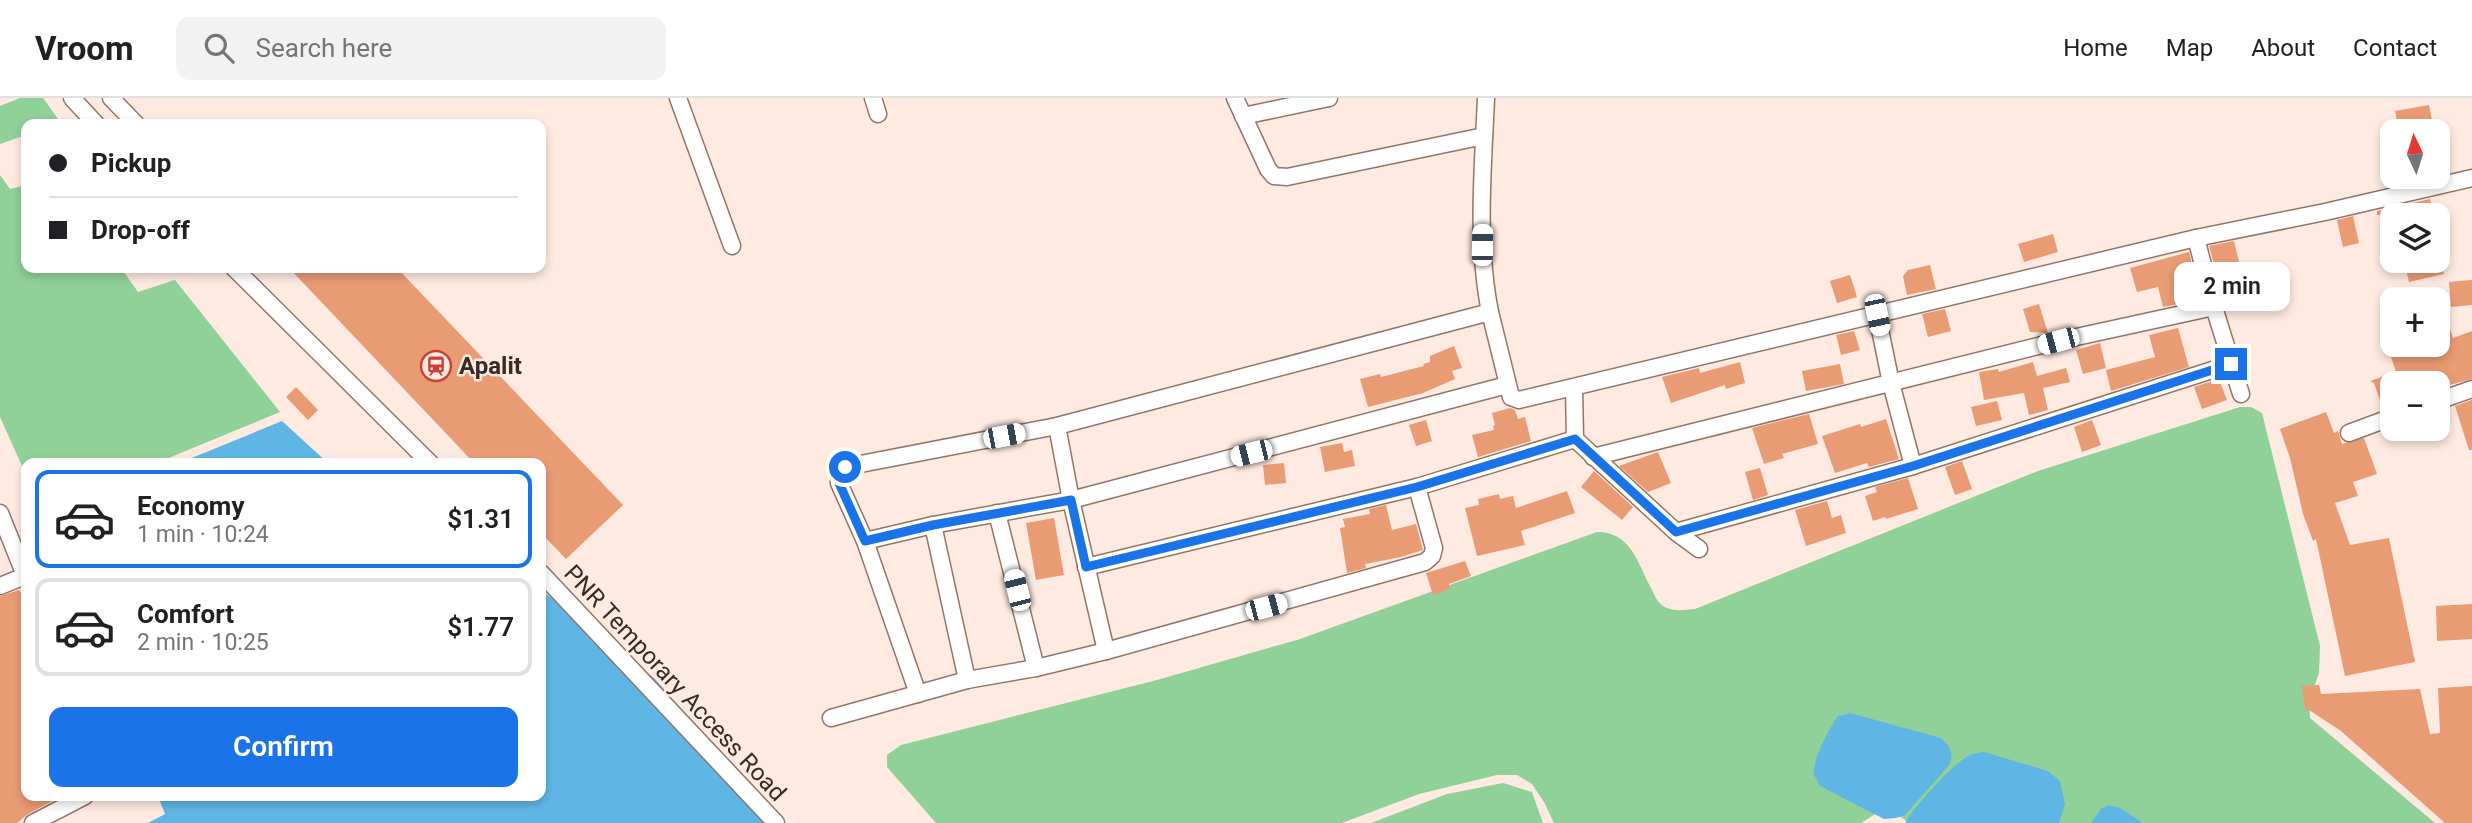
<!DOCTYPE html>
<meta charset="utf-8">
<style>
:root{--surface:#fff;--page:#f2f2f2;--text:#202124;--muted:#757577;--line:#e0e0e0;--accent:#1a73e8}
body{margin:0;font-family:Roboto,sans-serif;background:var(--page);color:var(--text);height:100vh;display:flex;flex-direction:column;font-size:26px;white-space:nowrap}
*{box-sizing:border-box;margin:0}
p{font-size:23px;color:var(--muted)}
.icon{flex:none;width:38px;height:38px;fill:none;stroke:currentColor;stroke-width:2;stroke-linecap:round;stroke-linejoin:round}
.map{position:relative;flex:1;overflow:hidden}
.sheet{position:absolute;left:21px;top:360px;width:525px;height:343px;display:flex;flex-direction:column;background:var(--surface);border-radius:14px;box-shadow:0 4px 10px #0003}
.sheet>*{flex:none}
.hud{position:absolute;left:21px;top:21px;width:525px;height:154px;border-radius:14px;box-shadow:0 4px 10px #0003;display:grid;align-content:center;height:154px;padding:0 28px;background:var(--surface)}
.needle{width:46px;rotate:356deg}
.tools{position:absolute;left:2380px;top:21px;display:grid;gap:14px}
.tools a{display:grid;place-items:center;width:70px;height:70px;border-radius:14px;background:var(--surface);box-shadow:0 4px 10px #0003;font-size:35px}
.end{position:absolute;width:32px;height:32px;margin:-16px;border:9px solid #1a73e8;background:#fff;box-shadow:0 0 0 4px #fff}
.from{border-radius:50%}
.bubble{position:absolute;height:49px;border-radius:14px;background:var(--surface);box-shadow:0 4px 10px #0003;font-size:23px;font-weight:600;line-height:49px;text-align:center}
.car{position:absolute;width:21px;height:42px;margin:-21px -10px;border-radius:9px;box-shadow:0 0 5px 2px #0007;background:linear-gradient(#fff 24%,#345 0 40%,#fff 0 76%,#345 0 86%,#fff 0)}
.hud b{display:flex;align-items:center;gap:24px;height:66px;font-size:26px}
.hud b+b{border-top:2px solid var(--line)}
.hud i{width:18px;height:18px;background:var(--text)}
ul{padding:12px 0 0;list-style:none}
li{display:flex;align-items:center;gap:21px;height:98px;margin:0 14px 10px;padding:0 14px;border:4px solid var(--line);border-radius:14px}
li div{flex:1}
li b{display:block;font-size:26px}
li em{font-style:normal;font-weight:600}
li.on{border-color:var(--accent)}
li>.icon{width:63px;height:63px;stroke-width:1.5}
.primary-button{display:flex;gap:14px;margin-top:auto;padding:14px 28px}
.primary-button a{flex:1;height:80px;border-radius:14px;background:var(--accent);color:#fff;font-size:28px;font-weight:600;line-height:80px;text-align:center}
header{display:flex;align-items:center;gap:42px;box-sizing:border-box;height:98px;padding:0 35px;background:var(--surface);border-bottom:2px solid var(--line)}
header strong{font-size:33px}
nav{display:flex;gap:38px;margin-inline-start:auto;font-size:24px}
.search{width:490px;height:63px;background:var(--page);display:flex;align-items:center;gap:18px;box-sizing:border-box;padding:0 24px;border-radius:14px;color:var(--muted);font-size:26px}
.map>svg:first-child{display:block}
.green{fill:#90d099}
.water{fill:#5fb6e5}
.building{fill:#e99b74}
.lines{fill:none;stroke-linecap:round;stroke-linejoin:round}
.minor-casing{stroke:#927567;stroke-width:19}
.minor{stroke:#fff;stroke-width:16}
.route{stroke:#1a73e8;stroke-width:9}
.labels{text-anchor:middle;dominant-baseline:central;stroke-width:5;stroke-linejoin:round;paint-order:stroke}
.poi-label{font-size:24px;font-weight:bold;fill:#372b25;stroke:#feeae1;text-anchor:start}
.street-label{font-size:24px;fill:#372b25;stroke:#feeae1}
</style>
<header>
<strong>Vroom</strong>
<div class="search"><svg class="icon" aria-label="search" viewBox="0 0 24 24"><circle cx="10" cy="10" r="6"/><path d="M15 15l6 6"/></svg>Search here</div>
<nav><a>Home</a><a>Map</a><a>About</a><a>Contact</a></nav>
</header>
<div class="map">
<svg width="2472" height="725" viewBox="0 0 2472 725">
<rect width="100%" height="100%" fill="#feeae1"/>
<g class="green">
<path d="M 20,0 L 43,0 L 61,25 L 26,26 L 26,37 L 0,46 L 0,8 Z"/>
<path d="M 0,77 L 10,91 L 26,87 L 26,170 L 121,170 L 138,194 L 175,182 L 280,314 L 154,366 L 26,366 L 26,377 L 0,319 Z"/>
<path d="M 2240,309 L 2251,309 L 2262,315 L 2320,548 L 2319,575 L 2309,603 L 2310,620 L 2435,725 L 1910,725 L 1894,715 L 1880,713 L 1861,725 L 1554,725 L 1544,704 L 1532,686 L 1517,677 L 1497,677 L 1419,696 L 1342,725 L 936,725 L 887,669 L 887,657 L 901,647 L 1157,582 L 1300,541 L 1597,434 C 1631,434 1637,464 1651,490 C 1654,496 1657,504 1663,508 C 1672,514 1685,512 1695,511 L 2038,373 Z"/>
<path d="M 1503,685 L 1532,694 L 1543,725 L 1371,725 L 1447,696 Z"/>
</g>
<g class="water">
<path d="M 282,323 L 329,366 L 177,366 Z"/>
<path d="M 541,492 L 655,581 L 781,725 L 148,725 L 165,716 L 158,698 L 541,698 Z"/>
<path d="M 1850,615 L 1941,640 C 1950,649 1954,653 1950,666 L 1905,717 L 1896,720 L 1884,721 L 1820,688 C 1820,687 1815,678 1814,677 C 1811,664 1830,629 1838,618 Z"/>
<path d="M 1984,654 L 2048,673 L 2060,683 L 2065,706 L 2059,725 L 1905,725 C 1914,709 1956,662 1972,656 C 1976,655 1980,655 1984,654 Z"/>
<path d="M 2108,707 L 2120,710 L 2143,725 L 2091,725 L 2101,711 Z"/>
</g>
<g class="building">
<path d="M 2429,7 L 2434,33 L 2399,33 L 2395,13 Z"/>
<path d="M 2430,101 L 2434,117 L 2377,117 L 2377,113 Z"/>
<path d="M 2353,118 L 2359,145 L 2343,149 L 2337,122 Z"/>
<path d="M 2053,136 L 2058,154 L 2024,164 L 2018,146 Z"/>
<path d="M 2234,143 L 2240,168 L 2216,173 L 2209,148 Z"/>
<path d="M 2189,154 L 2195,178 L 2191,179 L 2197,202 L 2163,209 L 2158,189 L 2137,194 L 2130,170 Z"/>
<path d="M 2404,163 L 2440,163 L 2444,176 L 2409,184 Z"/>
<path d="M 1930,167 L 1936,191 L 1907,197 L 1903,178 L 1908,172 Z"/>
<path d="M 289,170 L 397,170 L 623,407 L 566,461 L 541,435 L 541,366 L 475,366 Z"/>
<path d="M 1850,177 L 1857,199 L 1837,205 L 1830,183 Z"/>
<path d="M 2472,182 L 2472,207 L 2451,209 L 2449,184 Z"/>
<path d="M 2039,206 L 2048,235 L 2030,234 L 2023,211 Z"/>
<path d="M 1945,211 L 1951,233 L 1928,239 L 1922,216 Z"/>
<path d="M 2449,227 L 2453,240 L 2472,233 L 2472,281 L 2438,290 L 2438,285 L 2392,285 L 2392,309 L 2383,311 L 2374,285 L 2370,283 L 2396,274 L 2387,247 L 2438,247 L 2438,231 Z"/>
<path d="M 2178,230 L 2189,269 L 2111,293 L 2106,272 L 2155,259 L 2149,237 Z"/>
<path d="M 1854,233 L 1860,252 L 1841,257 L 1836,237 Z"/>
<path d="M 2100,245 L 2106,270 L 2083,276 L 2076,252 Z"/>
<path d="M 1454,248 L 1462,270 L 1452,273 L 1455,281 L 1423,295 L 1368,309 L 1360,281 L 1380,276 L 1381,279 L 1424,268 L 1423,266 L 1430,264 L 1430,258 Z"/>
<path d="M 1740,264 L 1745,285 L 1726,291 L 1725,287 L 1671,305 L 1662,279 L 1699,270 L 1700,275 Z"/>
<path d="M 2033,264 L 2037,278 L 2066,270 L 2070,284 L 2043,290 L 2048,312 L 2029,317 L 2024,295 L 1984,302 L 1979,274 L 1998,271 L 1999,274 Z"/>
<path d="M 1840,266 L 1844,286 L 1806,293 L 1802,273 Z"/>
<path d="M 2219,281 L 2227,302 L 2202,311 L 2194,289 Z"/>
<path d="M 296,289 L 318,312 L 308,322 L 286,299 Z"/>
<path d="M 2472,302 L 2472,352 L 2469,352 L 2455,308 Z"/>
<path d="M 1997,303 L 2002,322 L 1976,328 L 1971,309 Z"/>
<path d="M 1510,310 L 1515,312 L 1518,321 L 1525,319 L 1531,343 L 1478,359 L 1472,337 L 1494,332 L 1493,328 L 1495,327 L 1492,315 Z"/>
<path d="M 2326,314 L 2334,335 L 2338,333 L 2342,346 L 2364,340 L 2377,376 L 2353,384 L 2358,398 L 2335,405 L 2350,447 L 2389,440 L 2415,564 L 2345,578 L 2316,441 L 2313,443 L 2303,416 L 2290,360 L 2280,331 Z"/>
<path d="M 1809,316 L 1818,346 L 1782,356 L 1784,360 L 1764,366 L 1752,330 Z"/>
<path d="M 1886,321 L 1899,361 L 1869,369 L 1867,365 L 1835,375 L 1822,338 L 1860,326 L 1861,329 Z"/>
<path d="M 1426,322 L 1432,343 L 1416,348 L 1409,327 Z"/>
<path d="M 2092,322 L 2101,347 L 2082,354 L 2074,329 Z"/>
<path d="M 1342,345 L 1344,354 L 1352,352 L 1355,368 L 1325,374 L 1320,349 Z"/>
<path d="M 1658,354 L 1671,385 L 1648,394 L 1619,368 Z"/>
<path d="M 1962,363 L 1972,391 L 1955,397 L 1945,369 Z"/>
<path d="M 1284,365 L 1286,385 L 1265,387 L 1263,367 Z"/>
<path d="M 1760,370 L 1768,397 L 1753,402 L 1745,374 Z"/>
<path d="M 1594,373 L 1633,409 L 1622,422 L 1581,389 Z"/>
<path d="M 1908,380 L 1918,411 L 1886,421 L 1885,419 L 1873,423 L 1865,398 L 1877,394 L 1875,389 Z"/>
<path d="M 1567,393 L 1575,415 L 1521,433 L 1525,447 L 1477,458 L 1465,410 L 1479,407 L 1478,401 L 1499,396 L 1500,401 L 1513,398 L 1516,410 Z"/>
<path d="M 1827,403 L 1832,420 L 1841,417 L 1846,435 L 1806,448 L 1795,412 Z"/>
<path d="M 1386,407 L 1392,432 L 1416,426 L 1423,452 L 1401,459 L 1365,466 L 1366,470 L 1347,475 L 1340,430 L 1345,429 L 1343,421 L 1370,416 L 1369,411 Z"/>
<path d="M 1054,420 L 1064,477 L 1036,482 L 1026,425 Z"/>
<path d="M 1465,463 L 1471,478 L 1449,486 L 1450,491 L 1433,497 L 1426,475 Z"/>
<path d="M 19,492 L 20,494 L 22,493 L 26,503 L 26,698 L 62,698 L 28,716 L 17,725 L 0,725 L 0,498 Z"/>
<path d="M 2472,506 L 2472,541 L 2437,543 L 2436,508 Z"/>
<path d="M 2319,587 L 2321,596 L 2420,591 L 2430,636 L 2440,635 L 2438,590 L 2472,588 L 2472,725 L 2445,725 L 2341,633 L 2309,612 L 2305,612 L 2302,588 Z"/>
</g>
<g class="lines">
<g class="minor-casing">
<g id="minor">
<path d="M 72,0 L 96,26"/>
<path d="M 111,0 L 136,26"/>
<path d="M 678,0 L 732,148"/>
<path d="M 873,0 L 878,16"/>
<path d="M 1235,0 L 1268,71 L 1274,78 L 1287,79 L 1484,38"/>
<path d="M 1486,0 C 1483,71 1476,144 1490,214"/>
<path d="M 1243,18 L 1329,0"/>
<path d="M 2196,140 L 2214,209 L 2241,296"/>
<path d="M 234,170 L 431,366"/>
<path d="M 1877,217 L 1891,285 L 1913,368"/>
<path d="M 1574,290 L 1575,341 L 1676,434 L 1699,451"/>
<path d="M 2438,303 L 2472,291"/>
<path d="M 1057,328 L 1071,402 L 1106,553"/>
<path d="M 2349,335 L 2392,319"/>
<path d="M 1593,359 L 2058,243 L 2214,209"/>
<path d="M 0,415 L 26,480"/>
<path d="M 997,415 L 1036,570"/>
<path d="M 933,427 L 967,582"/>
<path d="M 1676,434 L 1913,368 L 2231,266"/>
<path d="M 865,443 L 933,427 L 1071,402 L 1507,287"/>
<path d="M 1086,469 L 1417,389 L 1575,341"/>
<path d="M 541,475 L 776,725"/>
<path d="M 0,488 L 25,478"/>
<path d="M 918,596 L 865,443 L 839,385 L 839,377 L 845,369 L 1057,328 L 1490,214 L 1511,299 L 1519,302 L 2196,140 L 2325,114 L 2472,80"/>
<path d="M 831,620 L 967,582 L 1036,570 L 1106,553 L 1425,464 L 1432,458 L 1434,450 L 1417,389"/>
<path d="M 33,725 L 85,698"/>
</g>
</g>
<use href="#minor" class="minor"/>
</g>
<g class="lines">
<path class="route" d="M 845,369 L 839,377 L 839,385 L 865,443 L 933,427 L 1071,402 L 1086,469 L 1417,389 L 1575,341 L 1676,434 L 1913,368 L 2231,266"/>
</g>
<defs>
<g id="station-ring" transform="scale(1.575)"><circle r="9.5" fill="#feeae1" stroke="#cc3f35" stroke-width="1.5"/><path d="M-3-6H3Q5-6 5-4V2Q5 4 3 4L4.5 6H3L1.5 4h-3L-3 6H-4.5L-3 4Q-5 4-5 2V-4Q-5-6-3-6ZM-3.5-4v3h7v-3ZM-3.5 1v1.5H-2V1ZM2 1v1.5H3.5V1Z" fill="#cc3f35"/></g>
</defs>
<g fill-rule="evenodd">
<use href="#station-ring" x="436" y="268"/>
</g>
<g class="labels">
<g class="poi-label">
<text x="459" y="268">Apalit</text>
</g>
<g class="street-label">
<text transform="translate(675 585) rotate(47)">PNR Temporary Access Road</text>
</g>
</g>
</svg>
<div class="tools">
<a><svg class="needle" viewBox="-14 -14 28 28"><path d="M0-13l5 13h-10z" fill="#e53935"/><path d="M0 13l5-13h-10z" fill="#757577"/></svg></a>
<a><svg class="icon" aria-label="layers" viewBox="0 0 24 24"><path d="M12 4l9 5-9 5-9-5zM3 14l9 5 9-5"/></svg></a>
<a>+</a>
<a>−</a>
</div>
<i class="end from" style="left:845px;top:369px"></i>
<i class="end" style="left:2231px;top:266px"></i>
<div class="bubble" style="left:2174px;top:164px;width:116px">2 min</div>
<i class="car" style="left:1482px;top:147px;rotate:1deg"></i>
<i class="car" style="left:1877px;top:217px;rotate:168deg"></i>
<i class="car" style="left:2058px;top:243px;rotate:255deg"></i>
<i class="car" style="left:1004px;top:338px;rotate:79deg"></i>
<i class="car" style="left:1251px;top:355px;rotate:256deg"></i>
<i class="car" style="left:1017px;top:492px;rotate:346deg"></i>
<i class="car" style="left:1266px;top:509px;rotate:75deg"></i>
<div class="hud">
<b><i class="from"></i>Pickup</b>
<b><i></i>Drop-off</b>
</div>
<section class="sheet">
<ul>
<li class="on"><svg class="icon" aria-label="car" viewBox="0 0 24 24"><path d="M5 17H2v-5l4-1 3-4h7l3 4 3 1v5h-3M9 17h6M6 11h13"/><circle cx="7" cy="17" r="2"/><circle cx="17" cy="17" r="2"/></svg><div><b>Economy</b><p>1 min · 10:24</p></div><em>$1.31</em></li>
<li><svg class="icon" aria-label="car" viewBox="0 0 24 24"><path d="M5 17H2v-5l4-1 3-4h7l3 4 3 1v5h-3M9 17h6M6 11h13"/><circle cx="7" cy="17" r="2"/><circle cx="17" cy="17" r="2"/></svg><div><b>Comfort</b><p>2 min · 10:25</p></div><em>$1.77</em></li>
</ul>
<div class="primary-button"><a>Confirm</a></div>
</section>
</div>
